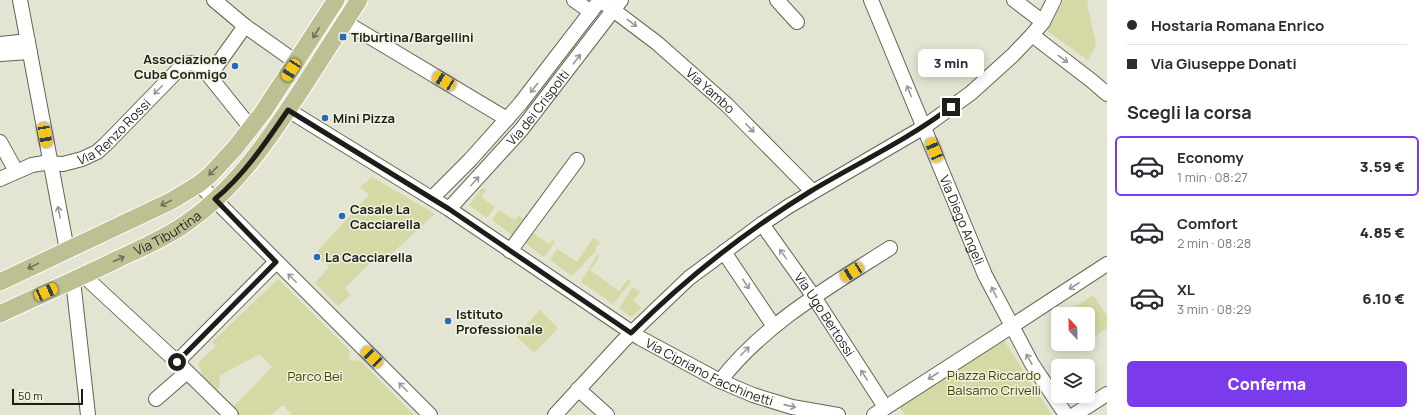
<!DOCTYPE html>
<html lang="it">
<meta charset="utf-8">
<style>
:root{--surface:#fff;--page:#f2f2f3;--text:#2b2b33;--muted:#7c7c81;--line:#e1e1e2;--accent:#7c3aed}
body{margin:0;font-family:Manrope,sans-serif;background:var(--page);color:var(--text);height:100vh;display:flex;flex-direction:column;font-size:15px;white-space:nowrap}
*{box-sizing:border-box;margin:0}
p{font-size:13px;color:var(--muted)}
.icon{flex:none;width:22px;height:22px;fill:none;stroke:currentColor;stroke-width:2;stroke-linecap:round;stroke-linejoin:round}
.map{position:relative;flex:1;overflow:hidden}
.side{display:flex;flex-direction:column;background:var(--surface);width:320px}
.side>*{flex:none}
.hud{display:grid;align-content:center;height:88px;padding:0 20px;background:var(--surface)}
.needle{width:26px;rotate:338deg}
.fabs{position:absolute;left:1051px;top:307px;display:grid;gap:8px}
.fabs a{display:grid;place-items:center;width:44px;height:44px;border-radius:6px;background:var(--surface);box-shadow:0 2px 10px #0003;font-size:20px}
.scale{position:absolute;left:12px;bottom:10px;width:71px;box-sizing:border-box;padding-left:4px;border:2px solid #1d1e17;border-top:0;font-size:11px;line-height:14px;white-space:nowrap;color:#1d1e17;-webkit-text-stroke:3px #f1f2df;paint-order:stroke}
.end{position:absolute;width:18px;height:18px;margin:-9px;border:5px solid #1d1e17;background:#fff;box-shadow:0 0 0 2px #fff}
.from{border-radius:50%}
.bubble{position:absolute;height:28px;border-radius:6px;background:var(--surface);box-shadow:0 2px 10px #0003;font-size:13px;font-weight:800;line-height:28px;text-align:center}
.car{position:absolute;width:12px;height:24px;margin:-12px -6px;border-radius:5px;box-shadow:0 0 3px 1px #0007;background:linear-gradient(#f5c518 24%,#345 0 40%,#f5c518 0 76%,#345 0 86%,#f5c518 0)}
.hud b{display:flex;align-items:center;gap:14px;height:38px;font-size:15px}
.hud b+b{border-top:1px solid var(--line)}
.hud i{width:10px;height:10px;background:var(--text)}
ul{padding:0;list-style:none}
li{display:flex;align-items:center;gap:12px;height:60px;margin:0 8px 6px;padding:0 12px;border:2px solid transparent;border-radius:6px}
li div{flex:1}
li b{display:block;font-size:15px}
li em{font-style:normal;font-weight:800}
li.active{border-color:var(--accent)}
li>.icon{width:36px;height:36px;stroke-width:1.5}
h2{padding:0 20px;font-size:18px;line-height:48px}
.action{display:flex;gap:8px;margin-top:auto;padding:8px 20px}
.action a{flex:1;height:46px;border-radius:6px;background:var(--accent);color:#fff;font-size:16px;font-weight:800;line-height:46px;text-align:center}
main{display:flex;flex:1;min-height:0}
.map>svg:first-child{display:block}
.green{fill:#d5d9a5}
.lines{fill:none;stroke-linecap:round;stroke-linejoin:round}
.minor-casing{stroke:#636554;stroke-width:16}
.major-casing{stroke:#fff;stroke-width:19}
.minor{stroke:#fff;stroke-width:14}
.major{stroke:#bec094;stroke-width:17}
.oneway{stroke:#999a97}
.oneway2{stroke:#6e6f56}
.route{stroke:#1d1e17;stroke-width:5}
.poi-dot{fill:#2668b9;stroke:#f1f2df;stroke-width:1.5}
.labels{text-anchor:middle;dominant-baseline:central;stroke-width:3;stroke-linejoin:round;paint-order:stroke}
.poi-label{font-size:13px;font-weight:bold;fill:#1d1e17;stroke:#f1f2df;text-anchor:start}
.street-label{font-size:13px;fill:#1d1e17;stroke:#f1f2df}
.park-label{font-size:13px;fill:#414300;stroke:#f1f2df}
</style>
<main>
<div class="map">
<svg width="1107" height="415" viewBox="0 0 1107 415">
<rect width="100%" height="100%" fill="#e3e5d2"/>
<g class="green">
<path d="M 1064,0 L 1088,0 L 1087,3 L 1096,46 L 1088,60 L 1047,31 Z"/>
<path d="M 372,177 L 435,214 L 390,255 L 388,253 L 381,261 L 376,257 L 345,288 L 350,295 L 338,306 L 315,283 L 329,267 L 314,255 L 369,195 L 360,187 Z"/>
<path d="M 482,188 L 486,190 L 481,197 L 495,207 L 487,218 L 469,205 Z"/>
<path d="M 499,210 L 515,220 L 519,215 L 523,219 L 512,235 L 492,220 Z"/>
<path d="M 532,232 L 549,244 L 552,240 L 555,242 L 544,257 L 525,243 Z"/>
<path d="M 593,238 L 600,242 L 595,248 L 596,251 L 572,276 L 550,260 L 557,249 L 577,262 Z"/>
<path d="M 598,253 L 599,258 L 590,270 L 619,291 L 628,279 L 631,282 L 613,304 L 581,282 Z"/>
<path d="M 278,279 L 349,350 L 350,360 L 361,361 L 414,415 L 292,415 L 283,405 L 272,414 L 270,415 L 239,415 L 233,407 L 272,367 L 260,354 L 220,375 L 219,388 L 213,393 L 207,387 L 198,363 L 216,346 L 212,342 Z"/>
<path d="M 633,287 L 640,292 L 633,301 L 642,308 L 631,317 L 619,308 Z"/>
<path d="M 1093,295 L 1107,316 L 1107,328 L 1088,341 L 1088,314 L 1064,314 Z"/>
<path d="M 540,310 L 558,328 L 534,353 L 516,336 Z"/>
<path d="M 1003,339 L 1052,415 L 905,415 L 899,406 Z"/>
</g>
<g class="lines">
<g class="minor-casing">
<g id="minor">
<path d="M 20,0 L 67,250"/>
<path d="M 214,0 L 245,26 L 296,62"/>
<path d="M 574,0 L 591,12"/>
<path id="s1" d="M 600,0 L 657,43 L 727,105 L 812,191"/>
<path d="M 777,0 L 797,22"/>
<path id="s2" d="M 871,0 L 985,275 L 1012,326 L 1107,264"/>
<path d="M 1014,0 L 1043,22"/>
<path d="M 345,22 L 507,119"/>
<path d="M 1032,35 L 1092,81 L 1107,94"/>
<path d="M 0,44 L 28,41"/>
<path d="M 0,54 L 30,52"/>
<path d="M 210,75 L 245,26"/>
<path id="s3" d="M 288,110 L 449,209 L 640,338 L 720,381 L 753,395 L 792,407 L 838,415"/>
<path d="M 0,142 L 16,171"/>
<path id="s4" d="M 0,179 L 32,165 L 44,163 L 63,164 L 82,159 L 97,152 L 106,144 L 178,70 C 186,62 192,61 202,67 L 251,128"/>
<path d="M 199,184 L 430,415"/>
<path d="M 432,198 L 470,160 L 520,104 L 600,0"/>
<path id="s5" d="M 449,209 L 521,130 L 621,0"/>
<path id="s6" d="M 762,224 L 814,297 L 885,407"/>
<path d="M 510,251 L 577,160"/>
<path d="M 724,252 L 773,325"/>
<path d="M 84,276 L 177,362 L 231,415"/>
<path d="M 73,280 L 88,415"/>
<path d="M 177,362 L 276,262"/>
<path d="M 720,381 C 765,323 829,287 890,248"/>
<path d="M 578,389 L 607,415"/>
<path d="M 156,399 L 187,372"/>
<path d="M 555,415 L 623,341 L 689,278 L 762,224 L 789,206 L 924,127 L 971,93 L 1013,55 L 1032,35 L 1043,22 L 1054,0"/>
<path d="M 874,415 L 1012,326 L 1032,364 L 1066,415"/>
<path d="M 1074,415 L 1107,394"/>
</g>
</g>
<g class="major-casing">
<g id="major">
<path d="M 0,282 L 171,201 L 199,184 L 211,174 L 235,148 L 263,112 L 336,0"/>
<path id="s7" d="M 0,314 C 38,296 77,279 116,260 C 139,249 164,239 185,224 C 236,189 270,138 303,87 C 322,58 340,29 359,0"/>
</g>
</g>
<use href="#minor" class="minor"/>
<use href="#major" class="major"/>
</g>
<defs><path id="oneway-shaft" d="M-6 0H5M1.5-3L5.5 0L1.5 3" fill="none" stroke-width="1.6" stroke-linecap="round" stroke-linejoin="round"/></defs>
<g class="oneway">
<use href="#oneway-shaft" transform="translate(632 23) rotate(37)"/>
<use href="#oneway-shaft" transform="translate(577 59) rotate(-53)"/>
<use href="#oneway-shaft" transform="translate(1063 59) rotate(37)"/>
<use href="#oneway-shaft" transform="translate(534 88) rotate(128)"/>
<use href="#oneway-shaft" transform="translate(158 90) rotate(135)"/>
<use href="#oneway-shaft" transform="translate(909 91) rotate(-112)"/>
<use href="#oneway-shaft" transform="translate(750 128) rotate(46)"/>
<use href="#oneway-shaft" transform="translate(475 181) rotate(-48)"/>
<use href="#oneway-shaft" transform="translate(59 212) rotate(-101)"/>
<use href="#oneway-shaft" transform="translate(783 254) rotate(-125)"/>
<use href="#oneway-shaft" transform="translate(292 278) rotate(-135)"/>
<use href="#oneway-shaft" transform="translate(746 284) rotate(56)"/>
<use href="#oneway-shaft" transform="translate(1074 286) rotate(147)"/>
<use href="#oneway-shaft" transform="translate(994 292) rotate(-117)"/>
<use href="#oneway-shaft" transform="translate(745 351) rotate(-45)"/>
<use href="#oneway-shaft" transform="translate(1029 359) rotate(-119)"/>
<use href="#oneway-shaft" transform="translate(864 375) rotate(-123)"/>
<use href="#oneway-shaft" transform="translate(933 376) rotate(147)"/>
<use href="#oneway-shaft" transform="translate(403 387) rotate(-135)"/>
<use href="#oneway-shaft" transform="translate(790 406) rotate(13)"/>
</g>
<g class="oneway2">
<use href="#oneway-shaft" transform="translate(316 33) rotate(122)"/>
<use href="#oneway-shaft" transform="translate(213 171) rotate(136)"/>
<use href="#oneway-shaft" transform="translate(166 203) rotate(154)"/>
<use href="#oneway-shaft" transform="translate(119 259) rotate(-25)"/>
<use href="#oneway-shaft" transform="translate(33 266) rotate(154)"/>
</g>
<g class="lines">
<path class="route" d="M 177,362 L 276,262 L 215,199 C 245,174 266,142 288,110 L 449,209 L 631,333 C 685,279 746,231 811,191 C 858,163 907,140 951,107"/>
</g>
<g class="poi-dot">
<rect x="339" y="33" width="8" height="8" rx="2"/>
<circle cx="235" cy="66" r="4"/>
<circle cx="325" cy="118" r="4"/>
<circle cx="342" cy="216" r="4"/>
<circle cx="317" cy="257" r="4"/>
<circle cx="448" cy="321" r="4"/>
</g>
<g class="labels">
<g class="poi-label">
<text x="351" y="37">Tiburtina/Bargellini</text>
<text x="227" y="59" text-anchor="end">Associazione<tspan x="227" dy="15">Cuba Conmigo</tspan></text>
<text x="333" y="118">Mini Pizza</text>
<text x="350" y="209">Casale La<tspan x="350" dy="15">Cacciarella</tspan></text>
<text x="325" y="257">La Cacciarella</text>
<text x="456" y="314">Istituto<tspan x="456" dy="15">Professionale</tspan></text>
</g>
<g class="street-label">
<text stroke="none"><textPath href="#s1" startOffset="143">Via Yambo</textPath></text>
<text stroke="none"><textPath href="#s5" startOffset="135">Via dei Crispolti</textPath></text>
<text stroke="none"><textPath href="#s4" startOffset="128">Via Renzo Rossi</textPath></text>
<text stroke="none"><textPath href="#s2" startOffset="238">Via Diego Angeli</textPath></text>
<text stroke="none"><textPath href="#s7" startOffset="186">Via Tiburtina</textPath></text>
<text stroke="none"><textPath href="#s6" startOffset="110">Via Ugo Bertossi</textPath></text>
<text stroke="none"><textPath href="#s3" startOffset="497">Via Cipriano Facchinetti</textPath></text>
</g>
<g class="park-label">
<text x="994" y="375">Piazza Riccardo<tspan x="994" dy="15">Balsamo Crivelli</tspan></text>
<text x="315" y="376">Parco Bei</text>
</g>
</g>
</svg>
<div class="fabs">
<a><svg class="needle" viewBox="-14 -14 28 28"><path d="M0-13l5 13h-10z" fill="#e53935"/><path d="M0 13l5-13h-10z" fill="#7c7c81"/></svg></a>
<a><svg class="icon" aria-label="layers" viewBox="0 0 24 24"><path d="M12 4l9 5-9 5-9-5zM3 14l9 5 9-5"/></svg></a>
</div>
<div class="scale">50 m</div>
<i class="end from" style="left:177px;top:362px"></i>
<i class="end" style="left:951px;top:107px"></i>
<div class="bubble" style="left:918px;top:49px;width:66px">3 min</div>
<i class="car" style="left:291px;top:70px;rotate:213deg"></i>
<i class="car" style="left:444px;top:81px;rotate:301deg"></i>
<i class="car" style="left:45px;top:135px;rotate:170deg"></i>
<i class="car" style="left:934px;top:150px;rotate:337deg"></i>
<i class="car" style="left:852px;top:272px;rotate:237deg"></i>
<i class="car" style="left:46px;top:292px;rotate:66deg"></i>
<i class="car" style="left:372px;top:357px;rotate:314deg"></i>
</div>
<section class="side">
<div class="hud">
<b><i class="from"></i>Hostaria Romana Enrico</b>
<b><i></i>Via Giuseppe Donati</b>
</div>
<h2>Scegli la corsa</h2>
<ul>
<li class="active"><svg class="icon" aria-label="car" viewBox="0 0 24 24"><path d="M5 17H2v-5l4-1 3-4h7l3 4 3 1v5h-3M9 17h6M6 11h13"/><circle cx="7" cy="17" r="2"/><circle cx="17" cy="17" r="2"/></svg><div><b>Economy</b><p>1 min · 08:27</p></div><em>3.59 €</em></li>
<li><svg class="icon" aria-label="car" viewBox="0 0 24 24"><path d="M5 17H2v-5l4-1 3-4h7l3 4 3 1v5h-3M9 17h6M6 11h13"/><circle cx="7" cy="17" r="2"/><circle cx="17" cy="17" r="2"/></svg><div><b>Comfort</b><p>2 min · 08:28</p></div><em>4.85 €</em></li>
<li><svg class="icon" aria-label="car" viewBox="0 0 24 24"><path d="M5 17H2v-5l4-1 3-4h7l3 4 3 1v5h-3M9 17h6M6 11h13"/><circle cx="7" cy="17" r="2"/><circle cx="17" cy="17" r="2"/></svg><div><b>XL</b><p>3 min · 08:29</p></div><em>6.10 €</em></li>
</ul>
<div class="action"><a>Conferma</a></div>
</section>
</main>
